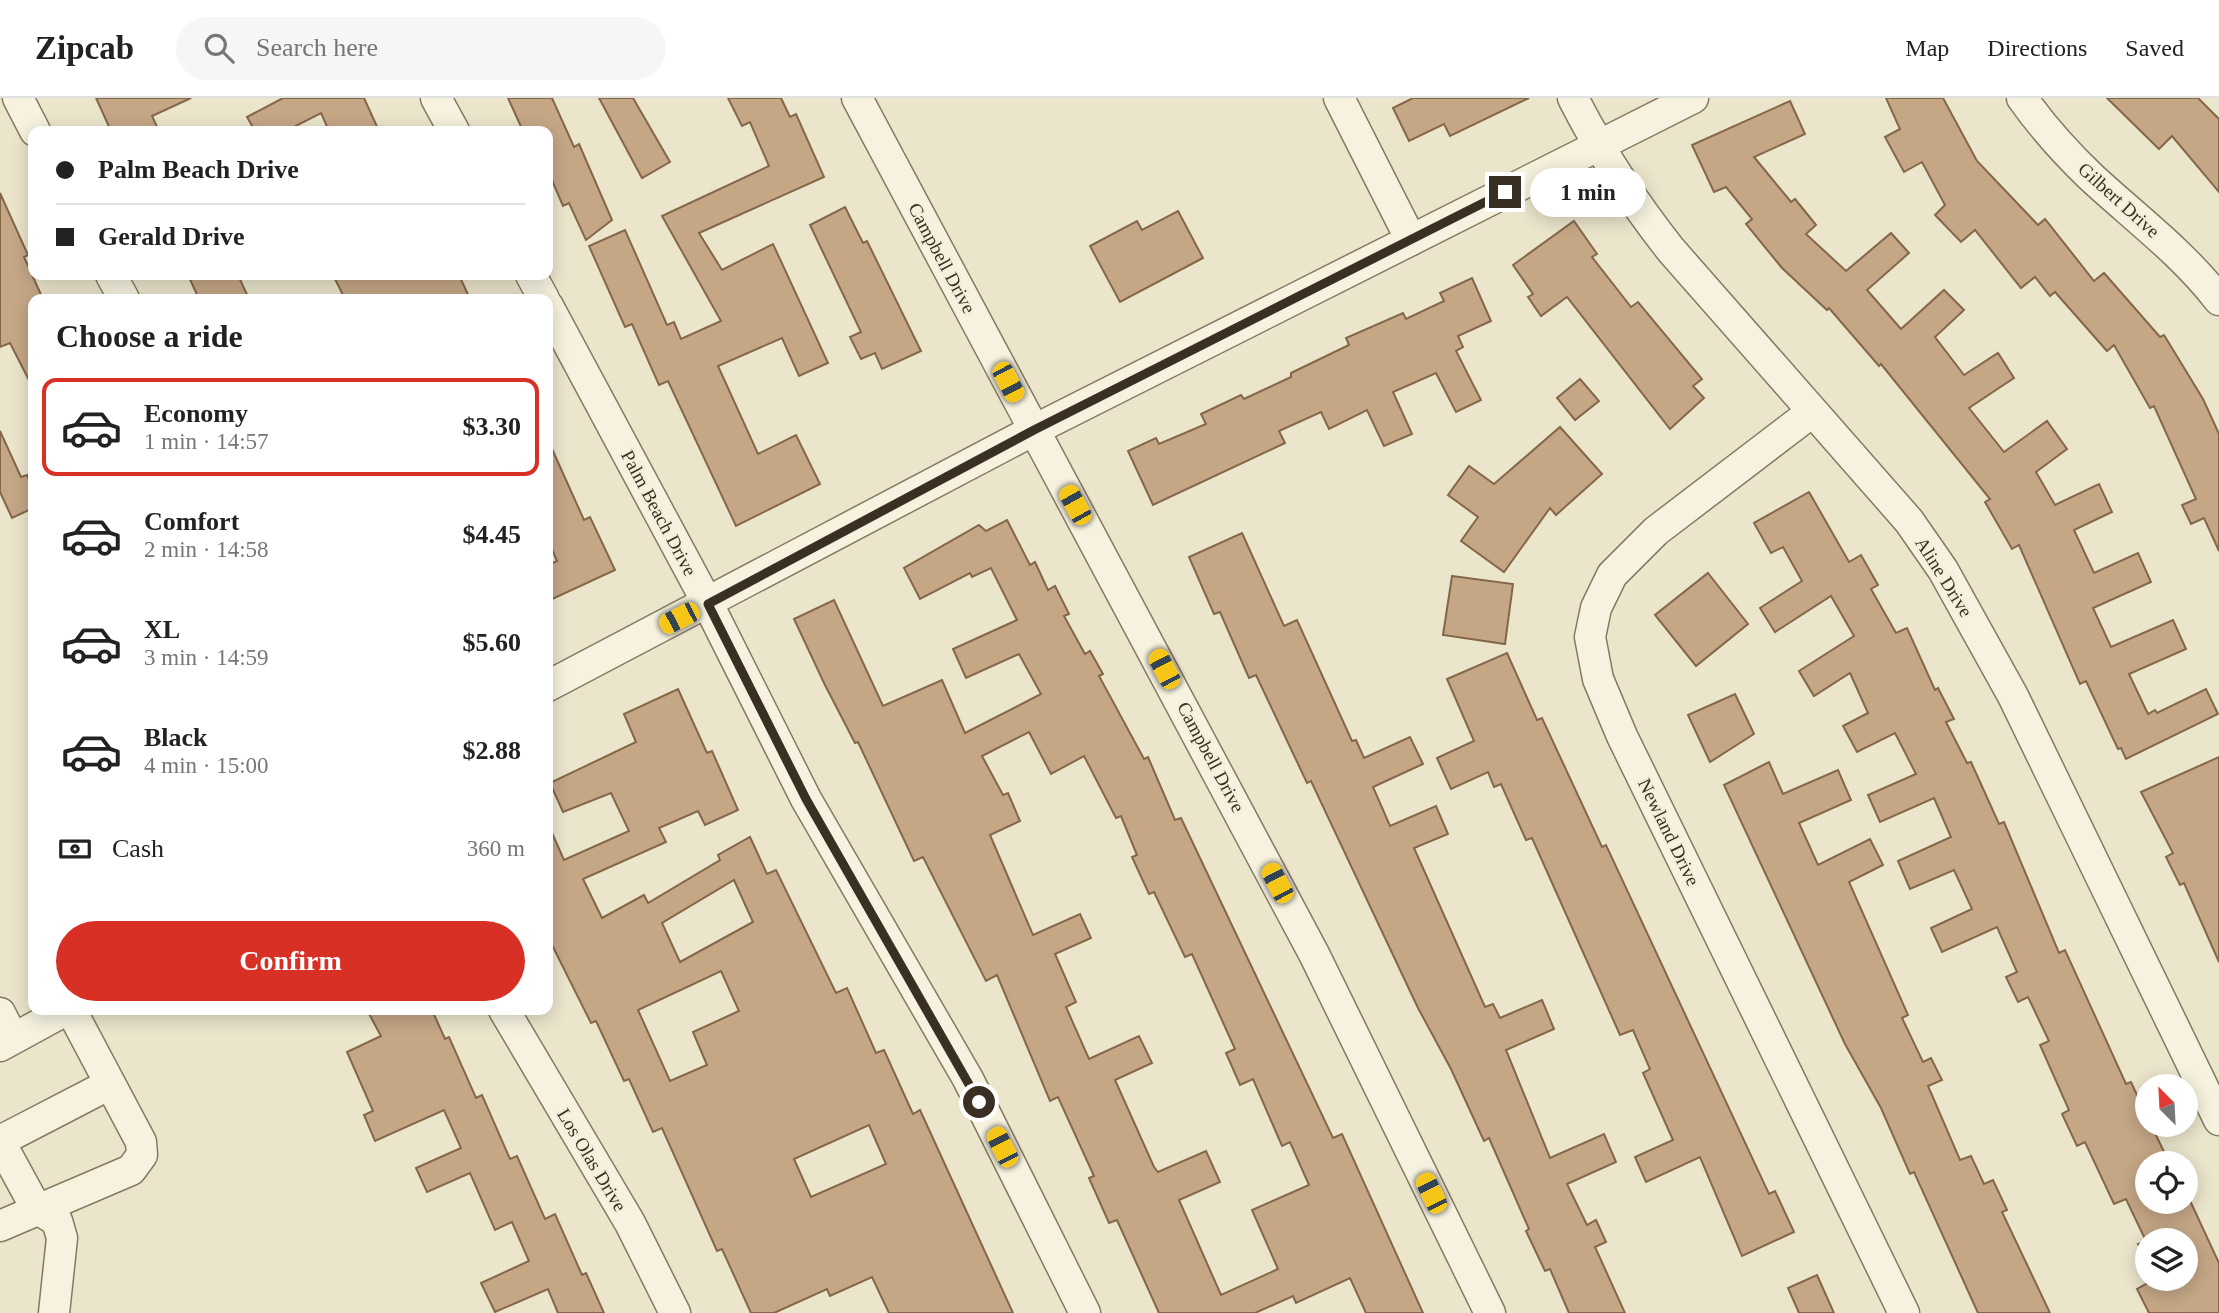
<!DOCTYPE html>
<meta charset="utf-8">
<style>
:root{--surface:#fff;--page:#f6f6f6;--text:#222;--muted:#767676;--line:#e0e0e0;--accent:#d93025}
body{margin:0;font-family:Georgia,serif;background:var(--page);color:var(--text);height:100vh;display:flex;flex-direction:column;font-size:26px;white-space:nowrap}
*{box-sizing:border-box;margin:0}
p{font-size:23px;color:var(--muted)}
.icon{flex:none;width:38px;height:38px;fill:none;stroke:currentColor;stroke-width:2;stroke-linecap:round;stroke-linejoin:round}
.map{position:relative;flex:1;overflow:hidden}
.panel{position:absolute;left:28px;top:196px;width:525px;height:721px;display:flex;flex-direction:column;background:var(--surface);border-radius:14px;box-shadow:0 4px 18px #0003}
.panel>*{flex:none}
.banner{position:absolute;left:28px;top:28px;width:525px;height:154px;border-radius:14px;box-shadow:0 4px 18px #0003;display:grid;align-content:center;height:154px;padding:0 28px;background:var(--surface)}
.needle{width:46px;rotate:336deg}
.controls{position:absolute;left:2135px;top:976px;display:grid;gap:14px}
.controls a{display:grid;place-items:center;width:63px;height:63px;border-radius:50%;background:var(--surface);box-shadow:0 4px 18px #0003;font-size:35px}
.end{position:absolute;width:32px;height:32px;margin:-16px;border:9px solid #393023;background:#fff;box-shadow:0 0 0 4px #fff}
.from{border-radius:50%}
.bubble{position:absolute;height:49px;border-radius:24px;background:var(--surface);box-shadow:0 4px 18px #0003;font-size:23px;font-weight:700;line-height:49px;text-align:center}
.car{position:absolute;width:21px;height:42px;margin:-21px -10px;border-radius:9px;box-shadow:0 0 5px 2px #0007;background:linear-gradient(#f5c518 24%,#345 0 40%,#f5c518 0 76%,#345 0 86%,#f5c518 0)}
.banner b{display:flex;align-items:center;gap:24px;height:66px;font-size:26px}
.banner b+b{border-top:2px solid var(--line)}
.banner i{width:18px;height:18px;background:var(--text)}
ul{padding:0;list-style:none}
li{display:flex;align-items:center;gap:21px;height:98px;margin:0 14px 10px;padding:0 14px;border:4px solid transparent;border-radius:14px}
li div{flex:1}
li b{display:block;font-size:26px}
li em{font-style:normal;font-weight:700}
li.active{border-color:var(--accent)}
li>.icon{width:63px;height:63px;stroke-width:1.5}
h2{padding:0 28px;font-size:32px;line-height:84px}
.pay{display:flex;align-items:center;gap:18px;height:77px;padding:0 28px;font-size:26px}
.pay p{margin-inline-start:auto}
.button{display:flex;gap:14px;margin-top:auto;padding:14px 28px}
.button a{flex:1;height:80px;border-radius:42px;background:var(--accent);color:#fff;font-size:28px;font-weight:700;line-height:80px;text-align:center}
header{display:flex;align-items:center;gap:42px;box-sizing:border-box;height:98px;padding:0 35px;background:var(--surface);border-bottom:2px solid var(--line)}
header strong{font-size:33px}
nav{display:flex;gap:38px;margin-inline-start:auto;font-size:24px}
.search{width:490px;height:63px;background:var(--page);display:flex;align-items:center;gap:18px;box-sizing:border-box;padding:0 24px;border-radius:38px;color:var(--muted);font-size:26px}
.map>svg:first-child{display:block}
.building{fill:#c5a786;stroke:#846749;stroke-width:2;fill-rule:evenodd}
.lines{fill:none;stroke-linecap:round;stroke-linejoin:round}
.minor-casing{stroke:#877961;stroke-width:33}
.minor{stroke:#f6f2df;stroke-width:30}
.route{stroke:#393023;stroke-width:9}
.labels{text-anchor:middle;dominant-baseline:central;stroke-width:5;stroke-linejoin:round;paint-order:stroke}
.street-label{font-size:19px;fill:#393023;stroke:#f3efdb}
</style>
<header>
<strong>Zipcab</strong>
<div class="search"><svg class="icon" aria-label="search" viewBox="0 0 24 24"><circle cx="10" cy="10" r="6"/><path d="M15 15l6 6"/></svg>Search here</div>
<nav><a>Map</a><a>Directions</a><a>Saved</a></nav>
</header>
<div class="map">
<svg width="2219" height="1215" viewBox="0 0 2219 1215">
<rect width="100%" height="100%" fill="#ebe5cc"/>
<g class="building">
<path d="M 96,0 L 191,0 L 152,18 L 159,33 L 111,33 Z"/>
<path d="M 283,0 L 364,0 L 379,33 L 329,33 L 321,15 L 286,33 L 255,33 L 247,19 Z"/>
<path d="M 508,0 L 552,0 L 574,49 L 579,46 L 612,122 L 586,142 L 569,105 L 563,108 L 548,73 L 548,33 L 523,33 Z"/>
<path d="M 599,0 L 633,0 L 670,64 L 642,80 Z"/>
<path d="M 728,0 L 781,0 L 790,19 L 796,16 L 824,79 L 699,135 L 722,172 L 773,146 L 828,265 L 799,278 L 782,240 L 718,268 L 758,356 L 796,337 L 820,386 L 736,428 L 668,283 L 659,287 L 632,226 L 625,229 L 589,148 L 625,132 L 667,227 L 674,224 L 681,241 L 721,223 L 662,118 L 769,68 L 750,24 L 742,28 Z"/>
<path d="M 1413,0 L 1529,0 L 1450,38 L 1444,26 L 1409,43 L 1393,10 Z"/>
<path d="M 1886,0 L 1943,0 L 1977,63 L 2038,127 L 2045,121 L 2094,183 L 2104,175 L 2160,239 L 2164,237 L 2203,301 L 2219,336 L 2219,453 L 2204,420 L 2191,426 L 2182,407 L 2196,401 L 2154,308 L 2150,310 L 2114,247 L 2107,253 L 2055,194 L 2050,198 L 2035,179 L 2021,190 L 1975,132 L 1961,144 L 1935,117 L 1945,107 L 1922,64 L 1904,74 L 1885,39 L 1900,31 Z"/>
<path d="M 2107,0 L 2198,0 L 2219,21 L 2219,94 L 2172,38 L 2159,51 Z"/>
<path d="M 1790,3 L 1805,36 L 1754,59 L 1791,104 L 1795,101 L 1816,127 L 1806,136 L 1846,173 L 1891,135 L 1909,155 L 1867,192 L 1901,231 L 1944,192 L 1964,212 L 1935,239 L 1964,277 L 1998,255 L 2014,280 L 1969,310 L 2004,354 L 2047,323 L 2067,351 L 2036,374 L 2055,407 L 2099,386 L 2112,414 L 2074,432 L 2094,475 L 2138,455 L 2151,484 L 2093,510 L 2111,549 L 2173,522 L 2186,551 L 2129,576 L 2148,616 L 2155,612 L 2157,615 L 2206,591 L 2218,616 L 2126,661 L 2121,650 L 2118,651 L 2086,583 L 2080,586 L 2019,447 L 2012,451 L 1985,404 L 1990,401 L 1881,266 L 1879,268 L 1829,210 L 1827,212 L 1782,170 L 1746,126 L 1752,121 L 1726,89 L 1714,94 L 1692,47 Z"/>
<path d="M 0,95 L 28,157 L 24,159 L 43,201 L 33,201 L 33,290 L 10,245 L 0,249 Z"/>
<path d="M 845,109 L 863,145 L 867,143 L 921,253 L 882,271 L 875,255 L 861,261 L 850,239 L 861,234 L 810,127 Z"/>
<path d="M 1178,113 L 1203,160 L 1120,204 L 1090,148 L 1137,123 L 1142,132 Z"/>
<path d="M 1574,123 L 1597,156 L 1592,159 L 1631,209 L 1638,204 L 1702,281 L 1693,288 L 1704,300 L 1670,331 L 1567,199 L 1541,218 L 1528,199 L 1533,196 L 1513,167 Z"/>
<path d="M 188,177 L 238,177 L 249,201 L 199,201 Z"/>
<path d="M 333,177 L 459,177 L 470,201 L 345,201 Z"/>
<path d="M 1472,180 L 1491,223 L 1458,238 L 1463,249 L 1456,253 L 1481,302 L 1456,314 L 1436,275 L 1393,294 L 1412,336 L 1384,348 L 1367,312 L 1329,331 L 1321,314 L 1279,333 L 1285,345 L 1153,407 L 1128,353 L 1156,340 L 1159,346 L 1206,326 L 1201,316 L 1241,297 L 1244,301 L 1291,279 L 1291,275 L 1349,247 L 1346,240 L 1403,215 L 1406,221 L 1444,203 L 1440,195 Z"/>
<path d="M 1580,281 L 1599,303 L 1575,322 L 1557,300 Z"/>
<path d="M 1560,329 L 1602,376 L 1556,417 L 1550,410 L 1504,474 L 1461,443 L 1478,419 L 1448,397 L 1469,368 L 1494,386 Z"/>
<path d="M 0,333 L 21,379 L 27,377 L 33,392 L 33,410 L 12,420 L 0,394 Z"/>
<path d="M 548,342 L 584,422 L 590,419 L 615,472 L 548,503 L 548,467 L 557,463 L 548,442 Z"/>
<path d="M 1809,394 L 1849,464 L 1861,457 L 1878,487 L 1871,491 L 1896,535 L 1907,530 L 1935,592 L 1938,590 L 1954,621 L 1946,624 L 1967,665 L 1971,664 L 1999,726 L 2004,724 L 2059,855 L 2065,852 L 2126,986 L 2131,984 L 2147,1019 L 2147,1027 L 2151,1027 L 2170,1066 L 2147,1066 L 2147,1104 L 2186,1104 L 2186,1094 L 2219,1165 L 2219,1215 L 2149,1215 L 2137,1191 L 2155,1181 L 2186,1181 L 2186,1143 L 2147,1143 L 2147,1165 L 2138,1146 L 2146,1143 L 2126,1101 L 2114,1106 L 2085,1044 L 2077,1048 L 2062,1016 L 2069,1012 L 2040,947 L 2049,943 L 2028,899 L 2018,904 L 2006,879 L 2017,874 L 1997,829 L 1942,854 L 1931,830 L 1972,811 L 1954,772 L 1910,791 L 1898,763 L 1951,739 L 1934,700 L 1880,724 L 1868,697 L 1916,676 L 1895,635 L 1857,654 L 1843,628 L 1868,615 L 1850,575 L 1814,598 L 1799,573 L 1854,538 L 1831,498 L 1775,534 L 1760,510 L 1802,483 L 1783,449 L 1771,455 L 1754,425 Z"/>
<path d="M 1007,422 L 1030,467 L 1035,464 L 1048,492 L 1055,488 L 1069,516 L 1064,518 L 1085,556 L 1090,553 L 1103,576 L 1099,578 L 1144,661 L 1148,659 L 1175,722 L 1181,720 L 1333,1040 L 1342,1036 L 1423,1215 L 1366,1215 L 1350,1180 L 1296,1205 L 1293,1198 L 1255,1215 L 1159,1215 L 1117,1122 L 1109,1125 L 1089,1080 L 1094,1078 L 1058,999 L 1050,1003 L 997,877 L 986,883 L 923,759 L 914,763 L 858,644 L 855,645 L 825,587 L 794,521 L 834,502 L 883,608 L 942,582 L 965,635 L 1041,596 L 1019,556 L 966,580 L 953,551 L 1017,522 L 991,470 L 972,479 L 970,475 L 920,501 L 904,470 L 979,427 L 986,433 ZM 1029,634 L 1051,676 L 1084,658 L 1116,720 L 1121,718 L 1137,757 L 1132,759 L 1149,796 L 1154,794 L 1185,859 L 1192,856 L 1235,951 L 1226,955 L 1240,987 L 1253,981 L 1282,1048 L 1290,1044 L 1309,1087 L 1252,1112 L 1278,1171 L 1221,1197 L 1179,1102 L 1220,1084 L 1206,1053 L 1158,1074 L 1154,1069 L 1115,982 L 1152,965 L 1139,938 L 1089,961 L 1066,909 L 1076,904 L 1055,856 L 1091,840 L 1080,816 L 1033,837 L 990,737 L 1020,723 L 1008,695 L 1003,697 L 982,658 Z"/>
<path d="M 1242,435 L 1284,528 L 1297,522 L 1352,643 L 1356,642 L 1364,660 L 1410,639 L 1423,666 L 1373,689 L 1390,728 L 1436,708 L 1448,736 L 1414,750 L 1485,909 L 1493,906 L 1500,920 L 1542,902 L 1554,931 L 1506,952 L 1550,1060 L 1604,1036 L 1616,1064 L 1567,1086 L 1587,1127 L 1596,1122 L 1606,1144 L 1595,1149 L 1625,1215 L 1569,1215 L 1550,1171 L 1545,1173 L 1526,1133 L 1529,1131 L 1489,1040 L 1484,1043 L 1451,971 L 1418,910 L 1311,683 L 1307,685 L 1256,577 L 1249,580 L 1220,514 L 1214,516 L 1189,459 Z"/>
<path d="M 1708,475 L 1748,526 L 1696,568 L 1655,517 Z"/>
<path d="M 1452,478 L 1513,486 L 1505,546 L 1443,537 Z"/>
<path d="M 1507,555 L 1537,622 L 1542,620 L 1602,749 L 1606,747 L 1769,1096 L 1775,1093 L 1794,1134 L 1742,1158 L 1700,1059 L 1646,1084 L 1635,1059 L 1673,1042 L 1643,975 L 1650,971 L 1633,932 L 1620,937 L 1532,740 L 1526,742 L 1501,686 L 1494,689 L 1488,674 L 1451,691 L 1437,660 L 1474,643 L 1447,581 Z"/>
<path d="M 678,591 L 707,655 L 712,653 L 738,712 L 705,727 L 698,713 L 659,730 L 666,744 L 583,781 L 602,820 L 644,797 L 648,805 L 720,762 L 718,757 L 750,739 L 767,776 L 776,772 L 836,895 L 847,890 L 876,955 L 884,952 L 913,1016 L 920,1012 L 1013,1215 L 889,1215 L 872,1179 L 830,1198 L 827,1191 L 774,1215 L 751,1215 L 722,1151 L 717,1153 L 662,1030 L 653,1034 L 629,981 L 624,983 L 596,923 L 591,925 L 548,839 L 548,726 L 564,762 L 629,733 L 611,695 L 563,714 L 550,685 L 636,644 L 624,616 ZM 734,782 L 753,824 L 680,864 L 662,825 ZM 721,873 L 739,913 L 693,934 L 707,967 L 670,983 L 638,912 ZM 869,1027 L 886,1066 L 811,1099 L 794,1061 Z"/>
<path d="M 1735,596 L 1754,636 L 1710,664 L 1688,617 Z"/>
<path d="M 2219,659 L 2219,864 L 2184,785 L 2180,787 L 2166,759 L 2173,755 L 2141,694 Z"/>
<path d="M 1769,664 L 1783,696 L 1838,672 L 1851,702 L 1799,725 L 1818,767 L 1870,741 L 1883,767 L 1849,784 L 1908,917 L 1902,920 L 1923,964 L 1931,960 L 1942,982 L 1928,988 L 1960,1062 L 1971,1058 L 1984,1086 L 1993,1082 L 2007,1112 L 2002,1114 L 2050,1215 L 1978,1215 L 1914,1074 L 1910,1076 L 1881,1010 L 1845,946 L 1724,687 Z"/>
<path d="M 367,912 L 432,912 L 445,941 L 449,939 L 476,1000 L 482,997 L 510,1061 L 517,1058 L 545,1121 L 555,1116 L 582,1177 L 586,1175 L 604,1215 L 558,1215 L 548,1191 L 495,1214 L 481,1185 L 529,1163 L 512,1124 L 495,1132 L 470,1075 L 427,1094 L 416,1070 L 461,1050 L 444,1012 L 375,1043 L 364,1017 L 373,1013 L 347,954 L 381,938 Z"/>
<path d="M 1817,1177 L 1834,1215 L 1799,1215 L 1788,1190 Z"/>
</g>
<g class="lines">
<g class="minor-casing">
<g id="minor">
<path d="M 18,0 L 35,33"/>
<path d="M 436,0 L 454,33"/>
<path d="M 857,0 L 1314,856 L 1490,1215"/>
<path d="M 1339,0 L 1411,142"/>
<path d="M 1573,0 C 1601,55 1633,104 1671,152 L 1909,423 L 1943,472 L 2013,598 L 2219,1022"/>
<path d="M 2022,0 C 2042,28 2065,54 2090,78 C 2134,119 2182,154 2219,202"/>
<path d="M 111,177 L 124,201"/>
<path d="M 531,177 L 544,201"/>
<path d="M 548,208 L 708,506 L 806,701 L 968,981 L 1085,1215"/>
<path d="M 1812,314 L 1656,433 L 1612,477 L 1596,510 L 1590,539 L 1598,581 L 1622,638 L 1904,1215"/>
<path d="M 548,588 L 1034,332 L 1693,0"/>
<path d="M 504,912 L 630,1125 L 675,1215"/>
<path d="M 0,915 L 13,940"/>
<path d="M 0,948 L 66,912"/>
<path d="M 0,1043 L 110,986"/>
<path d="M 0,1044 L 36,1110 L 57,1123 L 62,1140 L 54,1215"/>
<path d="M 0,1128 L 131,1072 L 142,1057 L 141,1044 L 71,912"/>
</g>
</g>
<use href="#minor" class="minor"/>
</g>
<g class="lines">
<path class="route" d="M 979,1004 L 806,701 L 708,506 L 1034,332 L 1505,94"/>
</g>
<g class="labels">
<g class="street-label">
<text transform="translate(2119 102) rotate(42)">Gilbert Drive</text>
<text transform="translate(942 160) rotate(62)">Campbell Drive</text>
<text transform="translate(659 415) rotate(62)">Palm Beach Drive</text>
<text transform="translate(1944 479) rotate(58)">Aline Drive</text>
<text transform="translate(1211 659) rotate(62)">Campbell Drive</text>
<text transform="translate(1669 734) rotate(64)">Newland Drive</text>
<text transform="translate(592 1062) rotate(59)">Los Olas Drive</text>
</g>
</g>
</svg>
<div class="controls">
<a><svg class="needle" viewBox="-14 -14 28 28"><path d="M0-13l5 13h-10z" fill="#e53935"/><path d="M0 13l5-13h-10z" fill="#767676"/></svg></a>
<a><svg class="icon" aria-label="locate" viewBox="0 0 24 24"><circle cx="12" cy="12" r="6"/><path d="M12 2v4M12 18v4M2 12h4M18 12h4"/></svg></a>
<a><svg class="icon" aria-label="layers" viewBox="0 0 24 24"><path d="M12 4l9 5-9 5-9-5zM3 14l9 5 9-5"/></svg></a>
</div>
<i class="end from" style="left:979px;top:1004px"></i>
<i class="end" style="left:1505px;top:94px"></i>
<div class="bubble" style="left:1530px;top:70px;width:116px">1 min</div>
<i class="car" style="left:1008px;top:284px;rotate:152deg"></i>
<i class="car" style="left:1075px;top:407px;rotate:331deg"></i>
<i class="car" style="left:679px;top:520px;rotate:243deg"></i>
<i class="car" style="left:1164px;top:571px;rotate:332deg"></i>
<i class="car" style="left:1277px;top:785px;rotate:332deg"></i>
<i class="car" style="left:1002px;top:1049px;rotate:333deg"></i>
<i class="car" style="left:1431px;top:1095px;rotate:334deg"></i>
<div class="banner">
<b><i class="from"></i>Palm Beach Drive</b>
<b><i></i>Gerald Drive</b>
</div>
<section class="panel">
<h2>Choose a ride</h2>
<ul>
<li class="active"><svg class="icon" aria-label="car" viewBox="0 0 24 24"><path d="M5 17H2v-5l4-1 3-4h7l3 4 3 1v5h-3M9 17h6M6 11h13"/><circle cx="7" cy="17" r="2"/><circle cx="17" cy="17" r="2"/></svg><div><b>Economy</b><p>1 min · 14:57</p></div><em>$3.30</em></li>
<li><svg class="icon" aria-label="car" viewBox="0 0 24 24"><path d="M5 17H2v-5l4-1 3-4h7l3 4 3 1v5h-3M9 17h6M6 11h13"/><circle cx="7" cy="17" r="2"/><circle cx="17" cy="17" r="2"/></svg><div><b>Comfort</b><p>2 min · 14:58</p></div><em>$4.45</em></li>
<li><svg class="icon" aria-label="car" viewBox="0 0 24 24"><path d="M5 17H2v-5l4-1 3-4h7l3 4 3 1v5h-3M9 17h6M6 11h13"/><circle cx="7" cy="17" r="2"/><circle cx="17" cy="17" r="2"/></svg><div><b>XL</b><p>3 min · 14:59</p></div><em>$5.60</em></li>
<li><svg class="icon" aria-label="car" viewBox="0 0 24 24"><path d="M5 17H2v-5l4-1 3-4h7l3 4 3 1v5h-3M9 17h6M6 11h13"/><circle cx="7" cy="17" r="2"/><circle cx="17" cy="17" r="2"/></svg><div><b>Black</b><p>4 min · 15:00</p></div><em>$2.88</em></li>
</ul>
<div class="pay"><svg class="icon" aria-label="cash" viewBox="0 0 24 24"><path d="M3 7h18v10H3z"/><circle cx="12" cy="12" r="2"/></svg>Cash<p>360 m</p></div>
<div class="button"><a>Confirm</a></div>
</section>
</div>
